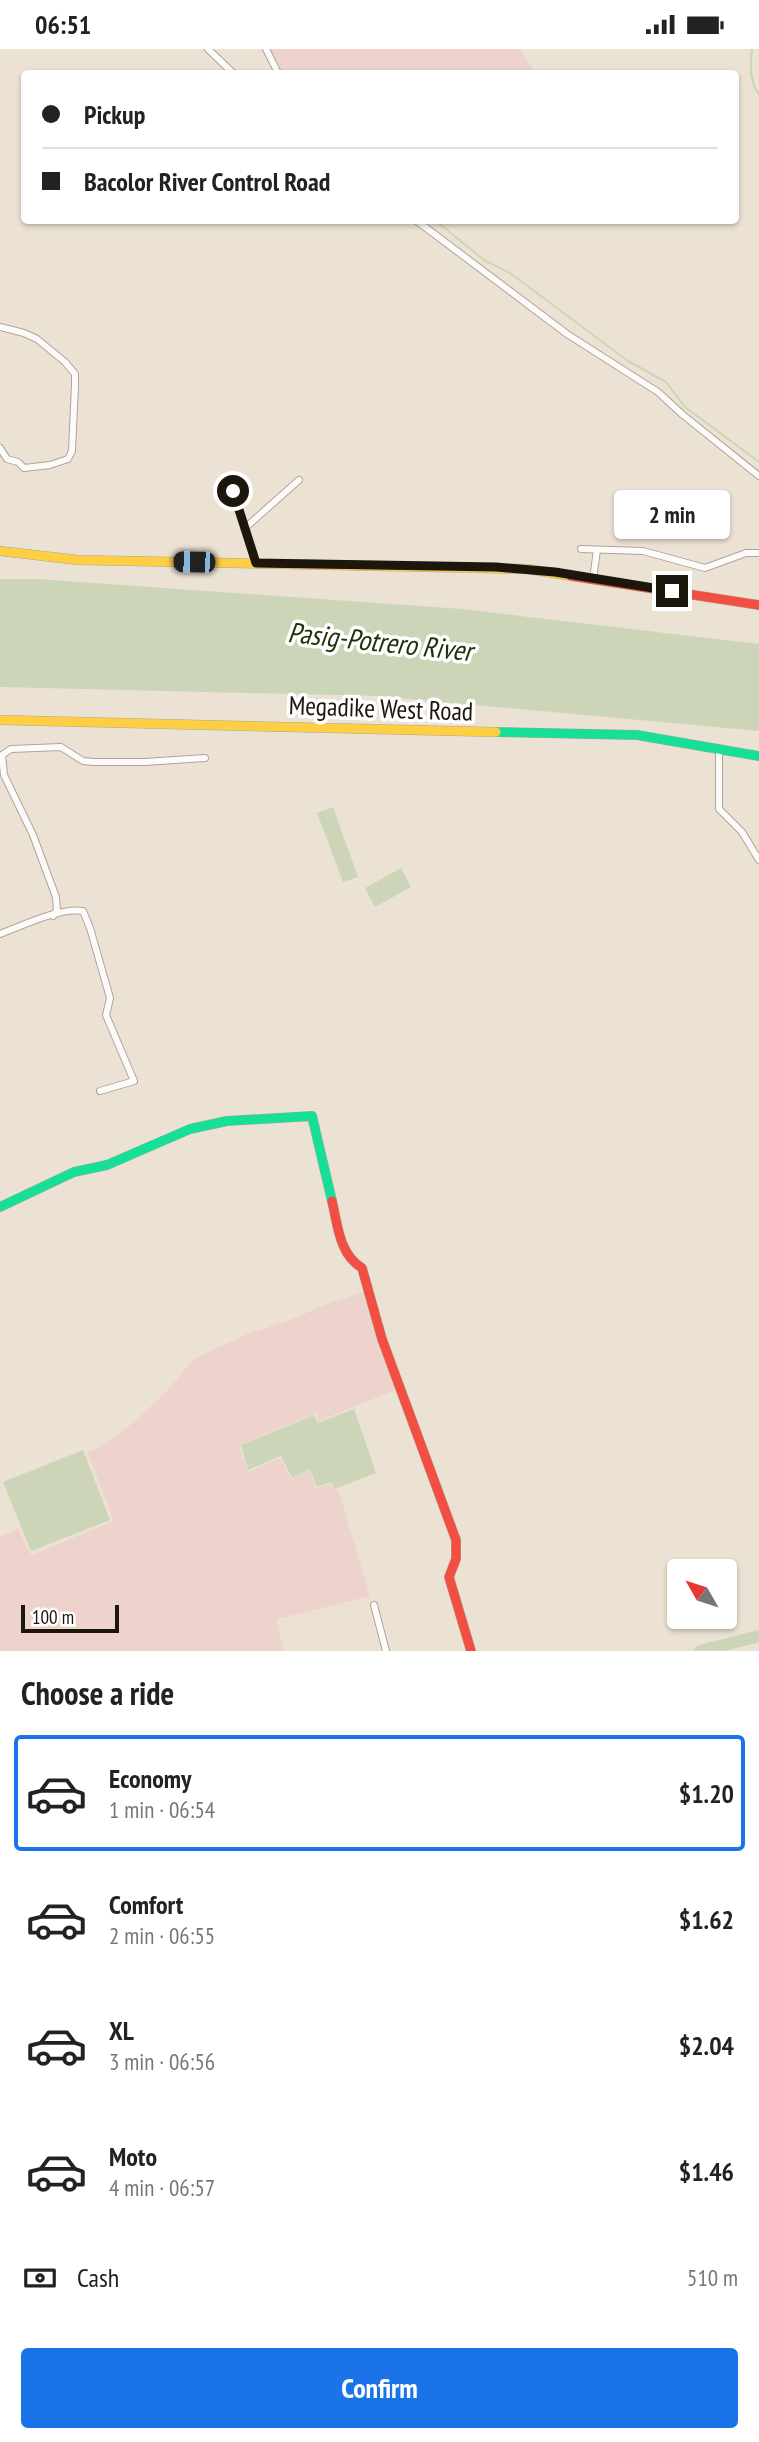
<!DOCTYPE html>
<meta charset="utf-8">
<style>
:root{--surface:#fff;--page:#f2f2f2;--text:#222;--muted:#767676;--line:#e0e0e0;--accent:#1a73e8}
body{margin:0;font-family:"PT Sans Narrow",sans-serif;background:var(--page);color:var(--text);height:100vh;display:flex;flex-direction:column;font-size:26px;white-space:nowrap}
*{box-sizing:border-box;margin:0}
p{font-size:23px;color:var(--muted)}
.icon{flex:none;width:38px;height:38px;fill:none;stroke:currentColor;stroke-width:2;stroke-linecap:round;stroke-linejoin:round}
.map{position:relative;height:1602px;overflow:hidden}
.details{display:flex;flex-direction:column;background:var(--surface);flex:1}
.details>*{flex:none}
.top-card{position:absolute;left:21px;top:21px;width:718px;height:154px;border-radius:7px;box-shadow:0 2px 5px #0004;display:grid;align-content:center;height:154px;padding:0 21px;background:var(--surface)}
.needle{width:46px;rotate:309deg}
.buttons{position:absolute;left:667px;top:1510px;display:grid;gap:14px}
.buttons a{display:grid;place-items:center;width:70px;height:70px;border-radius:7px;background:var(--surface);box-shadow:0 2px 5px #0004;font-size:35px}
.scale{position:absolute;left:21px;bottom:18px;width:98px;box-sizing:border-box;padding-left:7px;border:4px solid #1d160d;border-top:0;font-size:19px;line-height:24px;white-space:nowrap;color:#1d160d;-webkit-text-stroke:5px #fff;paint-order:stroke}
.end{position:absolute;width:32px;height:32px;margin:-16px;border:9px solid #1d160d;background:#fff;box-shadow:0 0 0 4px #fff}
.from{border-radius:50%}
.bubble{position:absolute;height:49px;border-radius:7px;background:var(--surface);box-shadow:0 2px 5px #0004;font-size:23px;font-weight:700;line-height:49px;text-align:center}
.car{position:absolute;width:21px;height:42px;margin:-21px -10px;border-radius:9px;box-shadow:0 0 5px 2px #0007;background:linear-gradient(#222 24%,#8ab4d8 0 40%,#222 0 76%,#8ab4d8 0 86%,#222 0)}
.top-card b{display:flex;align-items:center;gap:24px;height:66px;font-size:26px}
.top-card b+b{border-top:2px solid var(--line)}
.top-card i{width:18px;height:18px;background:var(--text)}
ul{padding:0;list-style:none}
li{display:flex;align-items:center;gap:21px;height:116px;margin:0 14px 10px;padding:0 7px;border:4px solid transparent;border-radius:7px}
li div{flex:1}
li b{display:block;font-size:26px}
li em{font-style:normal;font-weight:700}
li.current{border-color:var(--accent)}
li>.icon{width:63px;height:63px;stroke-width:1.5}
h2{padding:0 21px;font-size:32px;line-height:84px}
.pay{display:flex;align-items:center;gap:18px;height:77px;padding:0 21px;font-size:26px}
.pay p{margin-inline-start:auto}
.primary-button{display:flex;gap:14px;margin-top:auto;padding:14px 21px}
.primary-button a{flex:1;height:80px;border-radius:7px;background:var(--accent);color:#fff;font-size:28px;font-weight:700;line-height:80px;text-align:center}
.status{display:flex;justify-content:space-between;align-items:center;height:49px;padding:0 35px;background:var(--surface);direction:ltr}
.status svg{height:19px;fill:currentColor}
.map>svg:first-child{display:block}
.green{fill:#edd3cc}
.water{fill:#cdd5b9}
.lines{fill:none;stroke-linecap:round;stroke-linejoin:round}
.stream{stroke:#cdd5b9;stroke-width:2}
.river{stroke:#cdd5b9;stroke-width:12}
.street-casing{stroke:#ada59a;stroke-width:8}
.fast-casing{stroke:#ada59a;stroke-width:10}
.slow-casing{stroke:#ada59a;stroke-width:10}
.jam-casing{stroke:#ada59a;stroke-width:10}
.street{stroke:#fcfbf9;stroke-width:6}
.fast{stroke:#16e098;stroke-width:9}
.slow{stroke:#ffcf43;stroke-width:9}
.jam{stroke:#f24e42;stroke-width:9}
.route{stroke:#1d160d;stroke-width:9}
.labels{text-anchor:middle;dominant-baseline:central;stroke-width:7;stroke-linejoin:round;paint-order:stroke}
.street-label{font-size:26px;fill:#1d160d;stroke:#fff}
.water-label{font-size:28px;font-style:italic;fill:#22310a;stroke:#fff}
</style>
<div class="status"><b>06:51</b><svg viewBox="0 0 49 12"><path d="M0 12V9h3v3zM5 12V6h3v6zM10 12V3h3v9zM15 12V0h3v12zM26 1h20v11H26zM47 4h2v5h-2z"/></svg></div>
<div class="map">
<svg width="759" height="1602" viewBox="0 0 759 1602">
<rect width="100%" height="100%" fill="#ece2d4"/>
<g class="green">
<path d="M 268,0 L 520,0 L 535,24 L 281,24 Z"/>
<path d="M 371,1241 L 398,1340 L 319,1372 L 316,1364 L 239,1396 L 248,1423 L 280,1409 L 291,1430 L 310,1421 L 316,1440 L 330,1434 L 333,1441 L 338,1440 L 370,1547 L 277,1570 L 283,1602 L 0,1602 L 0,1488 L 18,1479 L 31,1506 L 114,1472 L 87,1403 L 100,1398 L 133,1374 L 165,1344 L 194,1310 L 245,1286 L 290,1271 L 334,1252 Z"/>
</g>
<g class="water">
<path d="M 0,530 L 38,530 L 462,560 L 759,595 L 759,682 L 376,647 L 0,638 Z"/>
<path d="M 333,758 L 358,828 L 343,833 L 317,764 Z"/>
<path d="M 401,819 L 411,838 L 375,858 L 365,839 Z"/>
<path d="M 354,1360 L 376,1424 L 334,1440 L 331,1433 L 317,1438 L 310,1420 L 292,1429 L 281,1407 L 248,1421 L 241,1396 L 314,1366 L 318,1374 Z"/>
<path d="M 83,1401 L 110,1471 L 31,1502 L 3,1433 Z"/>
</g>
<g class="lines">
<g class="stream">
<path d="M 752,0 C 750,15 749,33 759,45"/>
<path d="M 436,172 L 484,211 L 510,224 L 628,312 L 666,333 L 685,358 L 759,413"/>
</g>
<path class="river" d="M 700,1602 L 759,1587"/>
<g class="street-casing">
<g id="street">
<path d="M 208,0 L 233,24"/>
<path d="M 266,0 L 278,24"/>
<path d="M 417,172 L 567,285 L 658,343 L 683,366 L 759,427"/>
<path d="M 0,278 L 24,284 L 37,290 L 65,313 L 75,325 L 75,336 L 72,402 L 68,410 L 50,416 L 24,419 L 18,413 L 7,410 L 0,399"/>
<path d="M 233,442 L 256,514"/>
<path d="M 245,479 L 299,431"/>
<path d="M 581,500 L 643,502 L 705,519 L 746,504 L 759,504"/>
<path d="M 593,530 L 597,501"/>
<path d="M 719,700 L 719,760 L 742,783 L 759,811"/>
<path d="M 53,867 L 57,861 L 56,848 L 33,786 L 4,726 L 2,706 L 11,700 L 61,698 L 83,712 L 93,713 L 145,713 L 205,709"/>
<path d="M 0,885 C 22,877 60,858 83,862 L 90,879 L 110,949 L 106,966 L 134,1032 L 100,1042"/>
<path d="M 374,1556 L 386,1602"/>
</g>
</g>
<g class="fast-casing">
<g id="fast">
<path d="M 496,683 L 637,686 L 759,707"/>
<path d="M 0,1158 L 74,1123 L 107,1116 L 190,1080 L 227,1072 L 312,1067 L 332,1152"/>
</g>
</g>
<g class="slow-casing">
<g id="slow">
<path d="M 0,502 L 78,511 L 528,520 L 571,527"/>
<path d="M 0,671 L 496,683"/>
</g>
</g>
<g class="jam-casing">
<g id="jam">
<path d="M 571,527 L 759,556"/>
<path d="M 332,1152 C 338,1177 339,1205 362,1219 L 382,1290 L 456,1491 L 456,1510 L 449,1528 L 471,1602"/>
</g>
</g>
<use href="#street" class="street"/>
<use href="#fast" class="fast"/>
<use href="#slow" class="slow"/>
<use href="#jam" class="jam"/>
</g>
<g class="lines">
<path class="route" d="M 233,442 L 256,514 L 496,518 L 555,523 L 672,542"/>
</g>
<g class="labels">
<g class="street-label">
<text transform="translate(381 659) rotate(2)">Megadike West Road</text>
</g>
<g class="water-label">
<text transform="translate(380 592) rotate(6)">Pasig-Potrero River</text>
</g>
</g>
</svg>
<div class="buttons">
<a><svg class="needle" viewBox="-14 -14 28 28"><path d="M0-13l5 13h-10z" fill="#e53935"/><path d="M0 13l5-13h-10z" fill="#767676"/></svg></a>
</div>
<div class="scale">100 m</div>
<i class="end from" style="left:233px;top:442px"></i>
<i class="end" style="left:672px;top:542px"></i>
<div class="bubble" style="left:614px;top:441px;width:116px">2 min</div>
<i class="car" style="left:194px;top:513px;rotate:271deg"></i>
<div class="top-card">
<b><i class="from"></i>Pickup</b>
<b><i></i>Bacolor River Control Road</b>
</div>
</div>
<section class="details">
<h2>Choose a ride</h2>
<ul>
<li class="current"><svg class="icon" aria-label="car" viewBox="0 0 24 24"><path d="M5 17H2v-5l4-1 3-4h7l3 4 3 1v5h-3M9 17h6M6 11h13"/><circle cx="7" cy="17" r="2"/><circle cx="17" cy="17" r="2"/></svg><div><b>Economy</b><p>1 min · 06:54</p></div><em>$1.20</em></li>
<li><svg class="icon" aria-label="car" viewBox="0 0 24 24"><path d="M5 17H2v-5l4-1 3-4h7l3 4 3 1v5h-3M9 17h6M6 11h13"/><circle cx="7" cy="17" r="2"/><circle cx="17" cy="17" r="2"/></svg><div><b>Comfort</b><p>2 min · 06:55</p></div><em>$1.62</em></li>
<li><svg class="icon" aria-label="car" viewBox="0 0 24 24"><path d="M5 17H2v-5l4-1 3-4h7l3 4 3 1v5h-3M9 17h6M6 11h13"/><circle cx="7" cy="17" r="2"/><circle cx="17" cy="17" r="2"/></svg><div><b>XL</b><p>3 min · 06:56</p></div><em>$2.04</em></li>
<li><svg class="icon" aria-label="car" viewBox="0 0 24 24"><path d="M5 17H2v-5l4-1 3-4h7l3 4 3 1v5h-3M9 17h6M6 11h13"/><circle cx="7" cy="17" r="2"/><circle cx="17" cy="17" r="2"/></svg><div><b>Moto</b><p>4 min · 06:57</p></div><em>$1.46</em></li>
</ul>
<div class="pay"><svg class="icon" aria-label="cash" viewBox="0 0 24 24"><path d="M3 7h18v10H3z"/><circle cx="12" cy="12" r="2"/></svg>Cash<p>510 m</p></div>
<div class="primary-button"><a>Confirm</a></div>
</section>
